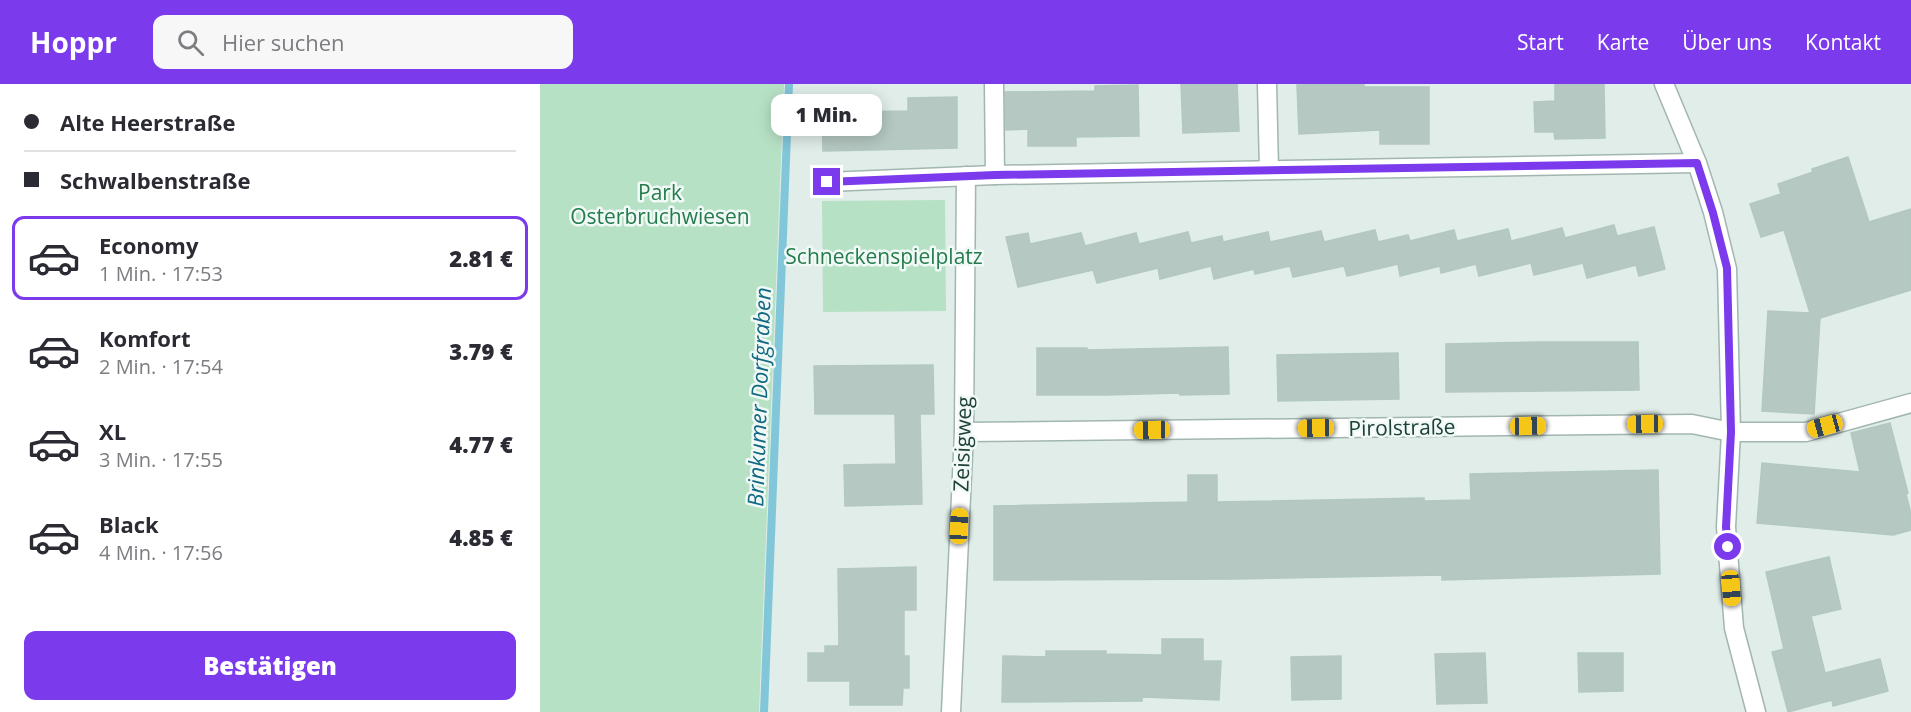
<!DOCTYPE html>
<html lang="de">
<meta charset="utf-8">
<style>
:root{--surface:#fff;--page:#f7f7f7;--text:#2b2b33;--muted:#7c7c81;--line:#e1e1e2;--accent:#7c3aed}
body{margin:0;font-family:"Open Sans",sans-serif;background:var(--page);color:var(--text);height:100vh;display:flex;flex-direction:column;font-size:22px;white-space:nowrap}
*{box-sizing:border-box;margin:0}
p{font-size:20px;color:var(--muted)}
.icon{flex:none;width:33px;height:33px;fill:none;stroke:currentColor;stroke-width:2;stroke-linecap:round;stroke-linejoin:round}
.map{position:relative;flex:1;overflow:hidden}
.sheet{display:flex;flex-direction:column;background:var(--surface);width:540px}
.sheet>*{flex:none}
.guide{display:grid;align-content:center;height:132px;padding:0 24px;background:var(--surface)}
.end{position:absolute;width:27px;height:27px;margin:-14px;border:8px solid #7c3aed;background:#fff;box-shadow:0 0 0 3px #fff}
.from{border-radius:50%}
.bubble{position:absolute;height:42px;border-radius:12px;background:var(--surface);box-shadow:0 3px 15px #0003;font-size:20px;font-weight:800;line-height:42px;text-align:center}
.car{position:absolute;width:18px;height:36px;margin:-18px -9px;border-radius:8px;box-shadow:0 0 4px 2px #0007;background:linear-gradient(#f5c518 24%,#345 0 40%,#f5c518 0 76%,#345 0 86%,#f5c518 0)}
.guide b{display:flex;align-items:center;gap:21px;height:57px;font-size:22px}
.guide b+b{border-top:2px solid var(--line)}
.guide i{width:15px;height:15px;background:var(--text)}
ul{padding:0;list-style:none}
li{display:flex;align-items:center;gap:18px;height:84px;margin:0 12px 9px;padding:0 12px;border:3px solid transparent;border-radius:12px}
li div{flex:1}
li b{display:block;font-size:22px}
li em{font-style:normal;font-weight:800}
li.current{border-color:var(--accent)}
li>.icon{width:54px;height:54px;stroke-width:1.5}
.cta{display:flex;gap:12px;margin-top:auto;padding:12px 24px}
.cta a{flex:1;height:69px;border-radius:12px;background:var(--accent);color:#fff;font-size:24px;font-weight:800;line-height:69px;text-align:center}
header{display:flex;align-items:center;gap:36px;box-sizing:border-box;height:84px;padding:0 30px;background:var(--accent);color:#fff}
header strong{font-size:28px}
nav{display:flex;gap:33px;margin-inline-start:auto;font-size:21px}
.search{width:420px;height:54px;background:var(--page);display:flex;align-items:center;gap:15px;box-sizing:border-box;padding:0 21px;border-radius:12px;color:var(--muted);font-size:22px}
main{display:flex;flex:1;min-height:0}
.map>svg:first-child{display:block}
.green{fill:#b7e1c5}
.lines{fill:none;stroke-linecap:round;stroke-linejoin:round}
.stream{stroke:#82c6d9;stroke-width:8}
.building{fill:#b5c8c2;stroke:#b2c8c0;stroke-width:1.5}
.minor-casing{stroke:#a2b6b0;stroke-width:21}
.minor{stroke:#fff;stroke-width:18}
.route{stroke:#7c3aed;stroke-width:8}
.labels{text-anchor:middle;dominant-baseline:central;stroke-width:5;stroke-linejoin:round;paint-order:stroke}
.park-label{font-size:21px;fill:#247c4c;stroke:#f1f9f6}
.street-label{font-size:21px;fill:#1f4039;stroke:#f1f9f6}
.water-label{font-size:22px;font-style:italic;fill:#116883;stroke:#f1f9f6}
</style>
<header>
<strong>Hoppr</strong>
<div class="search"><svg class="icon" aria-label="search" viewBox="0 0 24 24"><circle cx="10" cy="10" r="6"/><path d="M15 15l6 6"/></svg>Hier suchen</div>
<nav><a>Start</a><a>Karte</a><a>Über uns</a><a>Kontakt</a></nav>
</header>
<main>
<section class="sheet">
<div class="guide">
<b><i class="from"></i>Alte Heerstraße</b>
<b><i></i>Schwalbenstraße</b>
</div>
<ul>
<li class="current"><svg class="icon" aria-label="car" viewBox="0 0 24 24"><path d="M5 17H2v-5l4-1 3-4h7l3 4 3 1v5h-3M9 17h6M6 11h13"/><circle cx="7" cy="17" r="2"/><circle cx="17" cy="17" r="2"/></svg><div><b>Economy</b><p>1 Min. · 17:53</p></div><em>2.81 €</em></li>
<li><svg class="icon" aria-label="car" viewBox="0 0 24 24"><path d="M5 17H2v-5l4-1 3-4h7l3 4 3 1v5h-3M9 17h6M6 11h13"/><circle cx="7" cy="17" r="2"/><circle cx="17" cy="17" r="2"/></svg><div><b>Komfort</b><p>2 Min. · 17:54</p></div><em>3.79 €</em></li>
<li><svg class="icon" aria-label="car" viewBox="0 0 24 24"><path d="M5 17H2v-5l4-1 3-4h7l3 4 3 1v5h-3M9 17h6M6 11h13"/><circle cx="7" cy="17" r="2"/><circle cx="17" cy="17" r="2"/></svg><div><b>XL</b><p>3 Min. · 17:55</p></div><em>4.77 €</em></li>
<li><svg class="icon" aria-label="car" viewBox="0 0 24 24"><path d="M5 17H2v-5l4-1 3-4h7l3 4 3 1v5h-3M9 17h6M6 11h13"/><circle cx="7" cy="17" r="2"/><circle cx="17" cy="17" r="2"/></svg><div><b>Black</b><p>4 Min. · 17:56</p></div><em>4.85 €</em></li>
</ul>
<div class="cta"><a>Bestätigen</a></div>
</section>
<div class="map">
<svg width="1371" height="628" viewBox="0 0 1371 628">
<rect width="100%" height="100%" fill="#e0ede8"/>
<g class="green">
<path d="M 0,0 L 244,0 L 219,628 L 0,628 Z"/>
<path d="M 405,116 L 406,227 L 283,228 L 282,117 Z"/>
</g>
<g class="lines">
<path class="stream" d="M 224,628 L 249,0"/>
</g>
<g class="building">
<path d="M 641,0 L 697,0 L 699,47 L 643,49 Z"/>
<path d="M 824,0 L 824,3 L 889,3 L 889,60 L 840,60 L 840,46 L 759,50 L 757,1 Z"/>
<path d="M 1015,0 L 1064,0 L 1065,54 L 1015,55 L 1014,48 L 995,48 L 994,18 L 1015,17 Z"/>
<path d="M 598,1 L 599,52 L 536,53 L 536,62 L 488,62 L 488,45 L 466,46 L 465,8 L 555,7 L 555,2 Z"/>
<path d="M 417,13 L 417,64 L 283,67 L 282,17 L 312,17 L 312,28 L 368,27 L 368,14 Z"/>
<path d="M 1308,73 L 1329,138 L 1371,125 L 1371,206 L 1280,234 L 1274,330 L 1222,327 L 1228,227 L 1270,229 L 1244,146 L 1221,153 L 1210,120 L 1241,110 L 1238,100 L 1273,88 L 1272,85 Z"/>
<path d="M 1074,141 L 1077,152 L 1114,143 L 1125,185 L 1099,192 L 1096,181 L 1047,194 L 1043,179 L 994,191 L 991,179 L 939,192 L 936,180 L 901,189 L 900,182 L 860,192 L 858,180 L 807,192 L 804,182 L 753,193 L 750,182 L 715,190 L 714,185 L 674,195 L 671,182 L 620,195 L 618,184 L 557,199 L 553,186 L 478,203 L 466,153 L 488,149 L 490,160 L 541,149 L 545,162 L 596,149 L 599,160 L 648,148 L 651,159 L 682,152 L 683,158 L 728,148 L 730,158 L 781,147 L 784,158 L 835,146 L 838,158 L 868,151 L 870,157 L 914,146 L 917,157 L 968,145 L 971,157 L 1022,144 L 1025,154 Z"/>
<path d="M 1001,258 L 1098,258 L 1099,306 L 906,308 L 906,260 Z"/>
<path d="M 688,263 L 689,310 L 640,311 L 640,309 L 565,311 L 497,311 L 497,264 L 547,264 L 547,266 Z"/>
<path d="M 858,269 L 859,315 L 738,317 L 737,271 Z"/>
<path d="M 393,281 L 394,330 L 380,330 L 382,420 L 305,422 L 304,381 L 356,380 L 355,330 L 275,330 L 274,282 Z"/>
<path d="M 1350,339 L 1368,409 L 1366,410 L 1371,430 L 1371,446 L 1353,451 L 1217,439 L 1222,379 L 1320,388 L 1311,349 Z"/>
<path d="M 1118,386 L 1120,490 L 902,496 L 902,491 L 695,495 L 454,496 L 454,422 L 648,418 L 648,391 L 677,391 L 677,418 L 884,414 L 884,417 L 931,416 L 930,390 Z"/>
<path d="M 1289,473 L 1301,525 L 1271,532 L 1285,589 L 1340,575 L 1348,607 L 1293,622 L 1292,616 L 1248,628 L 1232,568 L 1244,565 L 1226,488 Z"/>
<path d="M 376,483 L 376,526 L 364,526 L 364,572 L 369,572 L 369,604 L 363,604 L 362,621 L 310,621 L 310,597 L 268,597 L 268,569 L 285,569 L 285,562 L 299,562 L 298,485 Z"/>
<path d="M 622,555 L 663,555 L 663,577 L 681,577 L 679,616 L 602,613 L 602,617 L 462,618 L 463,572 L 506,573 L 506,567 L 566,567 L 566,570 L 622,571 Z"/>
<path d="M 945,569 L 947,619 L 897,620 L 895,570 Z"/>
<path d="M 1038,569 L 1083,569 L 1083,607 L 1039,608 Z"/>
<path d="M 801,572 L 801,615 L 752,616 L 751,573 Z"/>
</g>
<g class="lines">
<g class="minor-casing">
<g id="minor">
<path d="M 454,0 L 455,91"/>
<path d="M 727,0 L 729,86"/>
<path d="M 1124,0 L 1157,79 L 1173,128 L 1187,185 L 1191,348 L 1186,443 L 1194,544 L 1216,628"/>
<path d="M 287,98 L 455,91 L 1157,79"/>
<path d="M 424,348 L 1152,340 L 1191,348 L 1266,348 L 1371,319"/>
<path d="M 411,628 L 424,348 L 426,92"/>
</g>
</g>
<use href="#minor" class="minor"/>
</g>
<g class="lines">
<path class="route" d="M 287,98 L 455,91 L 1157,79 L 1173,129 L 1187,184 L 1191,348 L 1186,443 L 1188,463"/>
</g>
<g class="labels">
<g class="park-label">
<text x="120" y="108">Park<tspan x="120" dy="24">Osterbruchwiesen</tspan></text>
<text x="344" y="172">Schneckenspielplatz</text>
</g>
<g class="street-label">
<text transform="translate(862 343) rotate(-1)">Pirolstraße</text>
<text transform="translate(422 360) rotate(-88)">Zeisigweg</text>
</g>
<g class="water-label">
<text transform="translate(218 313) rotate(-88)">Brinkumer Dorfgraben</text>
</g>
</g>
</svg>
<i class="end from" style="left:1188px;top:463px"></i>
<i class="end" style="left:287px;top:98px"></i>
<div class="bubble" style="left:231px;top:10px;width:111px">1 Min.</div>
<i class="car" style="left:1105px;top:340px;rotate:269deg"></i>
<i class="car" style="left:988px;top:342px;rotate:89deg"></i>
<i class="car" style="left:1285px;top:342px;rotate:255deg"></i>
<i class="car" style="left:776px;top:344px;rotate:269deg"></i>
<i class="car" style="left:612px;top:346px;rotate:269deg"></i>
<i class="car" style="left:419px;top:442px;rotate:3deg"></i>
<i class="car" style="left:1191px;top:504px;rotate:175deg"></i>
</div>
</main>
